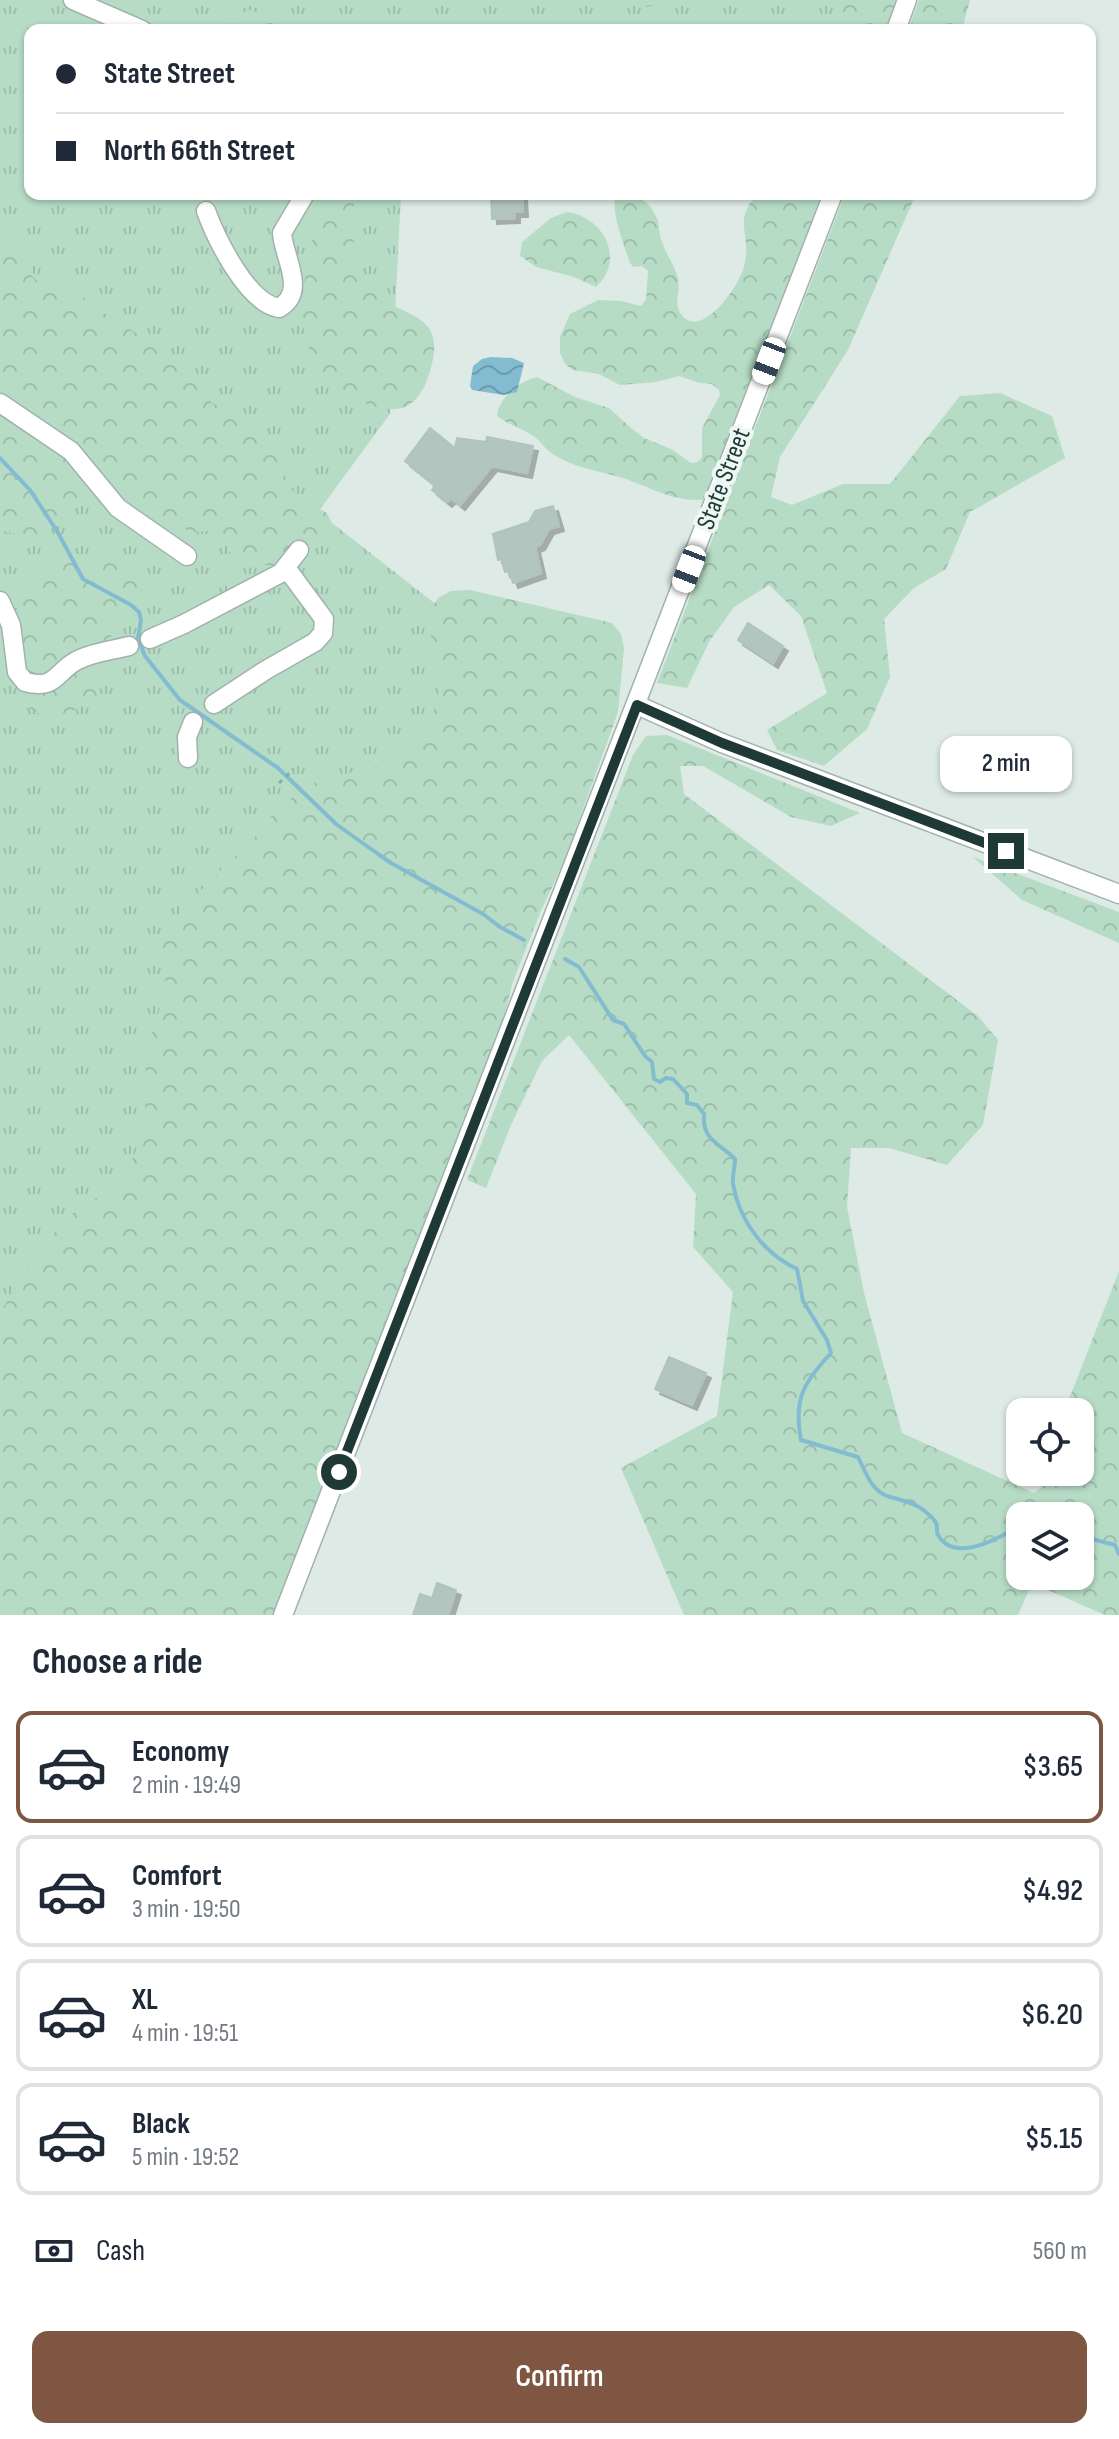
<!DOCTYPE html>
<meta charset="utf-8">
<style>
:root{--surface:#fff;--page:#f2f2f3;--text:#1f2937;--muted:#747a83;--line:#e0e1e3;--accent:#7f5642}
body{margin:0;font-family:"Sofia Sans Condensed",sans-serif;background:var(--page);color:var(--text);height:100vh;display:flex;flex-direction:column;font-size:30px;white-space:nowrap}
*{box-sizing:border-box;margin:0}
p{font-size:26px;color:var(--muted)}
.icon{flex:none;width:44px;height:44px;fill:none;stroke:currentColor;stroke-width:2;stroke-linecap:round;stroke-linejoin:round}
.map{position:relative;height:1615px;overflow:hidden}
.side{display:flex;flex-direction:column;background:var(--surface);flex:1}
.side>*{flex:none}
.banner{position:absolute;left:24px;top:24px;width:1072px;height:176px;border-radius:16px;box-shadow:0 2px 6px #0004;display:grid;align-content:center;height:176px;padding:0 32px;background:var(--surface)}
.buttons{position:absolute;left:1006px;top:1398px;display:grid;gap:16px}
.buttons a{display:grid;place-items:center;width:88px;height:88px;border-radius:16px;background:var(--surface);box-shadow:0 2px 6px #0004;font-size:40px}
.end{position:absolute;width:36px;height:36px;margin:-18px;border:10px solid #1f3a36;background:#fff;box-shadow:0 0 0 4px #fff}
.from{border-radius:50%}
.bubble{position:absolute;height:56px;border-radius:16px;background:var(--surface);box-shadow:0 2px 6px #0004;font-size:26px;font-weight:600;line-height:56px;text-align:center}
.car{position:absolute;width:24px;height:48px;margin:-24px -12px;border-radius:10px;box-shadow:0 0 6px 2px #0007;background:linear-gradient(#fff 24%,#345 0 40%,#fff 0 76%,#345 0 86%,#fff 0)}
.banner b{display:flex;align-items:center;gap:28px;height:76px;font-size:30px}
.banner b+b{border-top:2px solid var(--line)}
.banner i{width:20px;height:20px;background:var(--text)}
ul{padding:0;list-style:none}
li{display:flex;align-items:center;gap:24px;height:112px;margin:0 16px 12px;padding:0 16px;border:4px solid var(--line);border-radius:16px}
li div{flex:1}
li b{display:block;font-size:30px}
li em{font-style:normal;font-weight:600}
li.active{border-color:var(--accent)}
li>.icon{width:72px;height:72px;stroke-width:1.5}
h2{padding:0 32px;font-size:36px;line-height:96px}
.pay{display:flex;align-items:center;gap:20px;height:88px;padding:0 32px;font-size:30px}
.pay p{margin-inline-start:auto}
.primary-button{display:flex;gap:16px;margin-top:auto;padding:16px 32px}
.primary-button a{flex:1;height:92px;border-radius:16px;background:var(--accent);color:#fff;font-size:32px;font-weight:600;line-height:92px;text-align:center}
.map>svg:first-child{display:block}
.grass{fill:url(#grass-tufts)}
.forest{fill:url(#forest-crowns);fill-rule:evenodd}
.water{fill:url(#water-waves)}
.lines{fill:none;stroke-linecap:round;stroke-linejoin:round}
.stream{stroke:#83bcd1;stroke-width:4}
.building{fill:#b3c5bf;stroke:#b0c4be;stroke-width:2;filter:url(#shadow)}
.minor-casing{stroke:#a1b2ae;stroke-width:21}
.path{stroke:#7dafa5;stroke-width:3;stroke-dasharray:4 6;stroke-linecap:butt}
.minor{stroke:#fff;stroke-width:18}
.route{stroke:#1f3a36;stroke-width:10}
.labels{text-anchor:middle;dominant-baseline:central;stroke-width:8;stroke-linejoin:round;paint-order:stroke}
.street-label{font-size:26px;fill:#1f3a36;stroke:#eef7f3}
</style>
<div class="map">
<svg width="1119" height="1615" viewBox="0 0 1119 1615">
<defs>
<pattern id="grass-tufts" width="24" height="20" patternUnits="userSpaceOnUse" patternTransform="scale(2)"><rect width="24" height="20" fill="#b6dcc5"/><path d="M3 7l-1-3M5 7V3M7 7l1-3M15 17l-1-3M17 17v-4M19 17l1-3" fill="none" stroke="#9cbeaa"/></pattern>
<pattern id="forest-crowns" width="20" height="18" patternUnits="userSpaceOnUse" patternTransform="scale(2)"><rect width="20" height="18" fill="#b6dcc5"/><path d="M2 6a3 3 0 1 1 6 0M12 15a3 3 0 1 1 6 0" fill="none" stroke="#9cbeaa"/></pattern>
<pattern id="water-waves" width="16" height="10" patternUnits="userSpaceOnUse" patternTransform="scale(2)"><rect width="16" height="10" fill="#83bcd1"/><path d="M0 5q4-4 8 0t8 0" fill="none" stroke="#6b9aaa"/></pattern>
<filter id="shadow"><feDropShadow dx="5" dy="5" stdDeviation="0" flood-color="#0004"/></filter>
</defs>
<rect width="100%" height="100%" fill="#deeae6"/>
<path class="grass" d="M 0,0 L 892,0 L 881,30 L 30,30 L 30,194 L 401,194 L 390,414 L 318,512 L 456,620 L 604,749 L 266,1615 L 0,1583 Z"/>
<g class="forest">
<path d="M 608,0 L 710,0 L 705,3 L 685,0 L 645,7 Z"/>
<path d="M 848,0 L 900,0 L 889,30 L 832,30 L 842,5 Z"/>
<path d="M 919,0 L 970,0 L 962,30 L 908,30 Z"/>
<path d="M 249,10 C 269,11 293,10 304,30 L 228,30 L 235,15 Z"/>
<path d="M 316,194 L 356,194 C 349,222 352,263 371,288 C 395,320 450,307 430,371 C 426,384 420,399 407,406 C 392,414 369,406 355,398 C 295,363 297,314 309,254 C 314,233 319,215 316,194 Z"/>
<path d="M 615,194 C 636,194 650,199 658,221 C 659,227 659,233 661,239 C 665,253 674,264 678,278 C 681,290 673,304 681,314 C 694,333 716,312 725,300 C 733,291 743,275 745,262 C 751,232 732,220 758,194 L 830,194 L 706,499 C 677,504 650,487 623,478 C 601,471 573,468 553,454 C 546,450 541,442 535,437 C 523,429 509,425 497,416 C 498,398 520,381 537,377 L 575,397 L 609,408 L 631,428 L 644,438 L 671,449 L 691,463 L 698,462 L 702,457 L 702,428 L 720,395 L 719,390 L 712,384 L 700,383 L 679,376 L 656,382 L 620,385 L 599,374 L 573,370 L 565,364 L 560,353 L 560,337 L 570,314 L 598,300 L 621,301 L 641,306 L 646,299 L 648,271 L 642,266 L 633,267 L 630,263 C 623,242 612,217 615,194 Z"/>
<path d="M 845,194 L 916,194 L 848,350 L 780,457 L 771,497 L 792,505 L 843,484 L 890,484 L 960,396 L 1000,393 L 1052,416 L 1065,458 L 970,512 L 946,569 L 914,588 L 884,619 L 890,677 L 867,729 L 824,766 L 777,750 L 767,730 L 827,693 L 801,616 L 769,585 L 734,607 L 709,642 L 687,688 L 657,683 Z"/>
<path d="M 567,212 C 604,217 626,259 596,287 L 574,277 L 536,267 L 520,256 L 522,242 L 551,218 Z"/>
<path d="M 0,236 L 22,253 L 32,276 L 37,281 L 65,285 L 79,293 L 96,308 L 166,352 L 212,403 L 250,421 L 264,433 L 292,490 L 301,499 L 327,513 L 336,531 C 327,547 313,534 300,542 C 291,548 284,559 278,568 L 257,563 L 249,568 L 240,568 C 229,556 228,540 216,530 C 196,532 186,535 172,517 L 165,516 L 159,520 L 148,539 L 122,521 L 90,482 C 57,515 62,548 0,530 Z"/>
<path d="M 85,560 C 105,560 152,569 135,601 C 132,606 126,610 122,615 C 118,621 114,629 111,636 C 95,675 118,697 66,713 C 55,717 41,716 31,709 C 25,704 20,696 18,689 C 17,680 21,674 23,665 C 27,639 10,597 32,575 C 43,565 70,564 85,560 Z"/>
<path d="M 470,590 L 612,623 L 621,634 L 624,648 L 618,712 L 564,862 L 518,959 L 504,1019 L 277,1615 L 0,1615 L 0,1313 L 42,1246 L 72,1214 L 121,1182 L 135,1154 L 145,1113 L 146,1049 L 167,988 L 159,949 L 167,929 L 186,905 L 254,838 L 275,811 L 306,786 L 327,778 L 381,766 L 407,753 L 426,727 L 438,700 L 441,678 L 429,628 L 430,611 L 438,598 L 451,591 Z"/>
<path d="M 667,735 L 860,813 L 831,826 L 791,817 L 703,766 L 680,766 L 684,794 L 978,1016 L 998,1040 L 983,1125 L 947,1165 L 889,1148 L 851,1148 L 847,1207 L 864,1293 L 902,1433 L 1034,1493 L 1052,1479 L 1055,1472 L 1080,1472 L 1080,1412 L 1064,1412 L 1119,1271 L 1119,1615 L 1105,1615 L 1032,1583 L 1018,1615 L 684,1615 L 621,1468 L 717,1416 L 733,1292 L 693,1247 L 696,1194 L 569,1035 L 542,1061 L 511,1125 L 486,1188 L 467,1180 L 633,755 L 646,736 ZM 1020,1516 L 1080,1516 L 1080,1576 L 1020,1576 Z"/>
<path d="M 973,857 L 1119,912 L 1119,943 L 1022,900 Z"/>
</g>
<path class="water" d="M 491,357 L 512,358 L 524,363 L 517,392 L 504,395 L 472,390 L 470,386 L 473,366 L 482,359 Z"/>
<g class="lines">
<g class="stream">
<path d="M 0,458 L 30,490 L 57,531 L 83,579 L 131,605 L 139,612 L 141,620 L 138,638 L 145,656 L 180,700 L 278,768 L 336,824 L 361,842 L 391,863 L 483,914 L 500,927 L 524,940"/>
<path d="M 565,959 L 579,967 L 613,1020 L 624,1024 L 645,1056 L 652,1062 L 654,1079 L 660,1082 L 666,1078 L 673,1079 L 687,1094 L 687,1103 L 697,1105 L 704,1114 C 702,1140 718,1142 735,1159 C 735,1167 732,1176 733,1184 C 739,1220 764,1254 797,1269 L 803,1301 L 827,1340 L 831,1353 C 804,1382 793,1399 801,1440 L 858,1457 C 865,1471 871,1490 887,1496 C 900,1500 911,1501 922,1509 C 926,1512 934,1519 936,1523 C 938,1527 936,1532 938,1535 C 953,1561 989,1543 1007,1533 L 1020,1537"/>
<path d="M 1080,1531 L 1096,1540 L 1115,1545 L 1119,1554"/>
</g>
</g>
<g class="building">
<path d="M 491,194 L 522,194 L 523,212 L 515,212 L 515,218 L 492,219 Z"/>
<path d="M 430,428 L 455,448 L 457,438 L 486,442 L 487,437 L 533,446 L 527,473 L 492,466 L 460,505 L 451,498 L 447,502 L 432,490 L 435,485 L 405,461 Z"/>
<path d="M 553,506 L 559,526 L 549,529 L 540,545 L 535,547 L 541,573 L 513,583 L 509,571 L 505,572 L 501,559 L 498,560 L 493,534 L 529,522 L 535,511 Z"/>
<path d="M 748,623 L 783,646 L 773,663 L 738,640 Z"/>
<path d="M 669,1357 L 706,1373 L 692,1405 L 655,1389 Z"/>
<path d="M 437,1583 L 456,1590 L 448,1615 L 413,1615 L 420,1594 L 432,1598 Z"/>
</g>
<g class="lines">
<g class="minor-casing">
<g id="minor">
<path d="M 73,0 L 142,30"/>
<path d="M 896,30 L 907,0"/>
<path d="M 206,211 C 216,238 247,303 279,308 C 308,292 283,256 282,233 L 305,194"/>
<path d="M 0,403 L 71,451 L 118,508 L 187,556"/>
<path d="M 0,601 L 11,625 L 17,672 L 25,682 C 58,691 56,669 80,659 C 95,652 114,650 129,646"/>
<path d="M 150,639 L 184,624 L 281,573 L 299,550"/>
<path d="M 214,704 L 266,670 L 315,642 L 323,633 L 324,619 L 287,569"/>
<path d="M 637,705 L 722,743 L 1119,894"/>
<path d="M 188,758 L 187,737 L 193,722"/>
<path d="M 283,1615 L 833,194"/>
</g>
</g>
<path class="path" d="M 279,783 L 294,769"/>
<use href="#minor" class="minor"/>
</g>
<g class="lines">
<path class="route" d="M 339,1472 L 637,705 L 722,743 L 1006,851"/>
</g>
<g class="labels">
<g class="street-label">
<text transform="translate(724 479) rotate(-69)">State Street</text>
</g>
</g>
</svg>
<div class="buttons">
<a><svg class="icon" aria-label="locate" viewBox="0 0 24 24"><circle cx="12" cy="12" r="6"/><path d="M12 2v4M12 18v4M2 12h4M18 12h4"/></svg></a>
<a><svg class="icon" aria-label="layers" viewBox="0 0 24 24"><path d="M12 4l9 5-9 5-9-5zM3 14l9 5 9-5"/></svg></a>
</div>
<i class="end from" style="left:339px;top:1472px"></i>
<i class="end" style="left:1006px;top:851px"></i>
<div class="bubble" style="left:940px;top:736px;width:132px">2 min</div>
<i class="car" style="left:769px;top:361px;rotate:201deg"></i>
<i class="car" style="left:689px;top:569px;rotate:201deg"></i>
<div class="banner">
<b><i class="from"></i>State Street</b>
<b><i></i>North 66th Street</b>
</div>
</div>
<section class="side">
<h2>Choose a ride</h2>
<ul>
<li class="active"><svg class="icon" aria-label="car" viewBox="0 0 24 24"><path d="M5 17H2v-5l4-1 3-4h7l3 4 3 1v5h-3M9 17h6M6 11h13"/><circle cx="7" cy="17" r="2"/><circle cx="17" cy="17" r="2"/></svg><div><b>Economy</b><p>2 min · 19:49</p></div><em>$3.65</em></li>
<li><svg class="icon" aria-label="car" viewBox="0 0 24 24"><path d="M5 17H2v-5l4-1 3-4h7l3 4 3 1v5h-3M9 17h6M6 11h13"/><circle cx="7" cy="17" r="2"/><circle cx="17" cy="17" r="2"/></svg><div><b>Comfort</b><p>3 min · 19:50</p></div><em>$4.92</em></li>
<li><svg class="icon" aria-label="car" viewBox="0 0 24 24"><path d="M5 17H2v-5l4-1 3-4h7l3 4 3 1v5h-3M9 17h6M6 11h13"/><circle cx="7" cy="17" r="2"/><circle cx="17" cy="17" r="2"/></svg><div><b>XL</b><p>4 min · 19:51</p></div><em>$6.20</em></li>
<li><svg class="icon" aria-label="car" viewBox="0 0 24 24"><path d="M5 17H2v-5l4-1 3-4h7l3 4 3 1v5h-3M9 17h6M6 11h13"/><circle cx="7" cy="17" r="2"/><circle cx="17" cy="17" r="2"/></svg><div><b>Black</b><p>5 min · 19:52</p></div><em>$5.15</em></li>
</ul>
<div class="pay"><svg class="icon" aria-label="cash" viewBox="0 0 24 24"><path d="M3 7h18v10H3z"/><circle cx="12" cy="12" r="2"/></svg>Cash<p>560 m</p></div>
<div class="primary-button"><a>Confirm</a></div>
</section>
